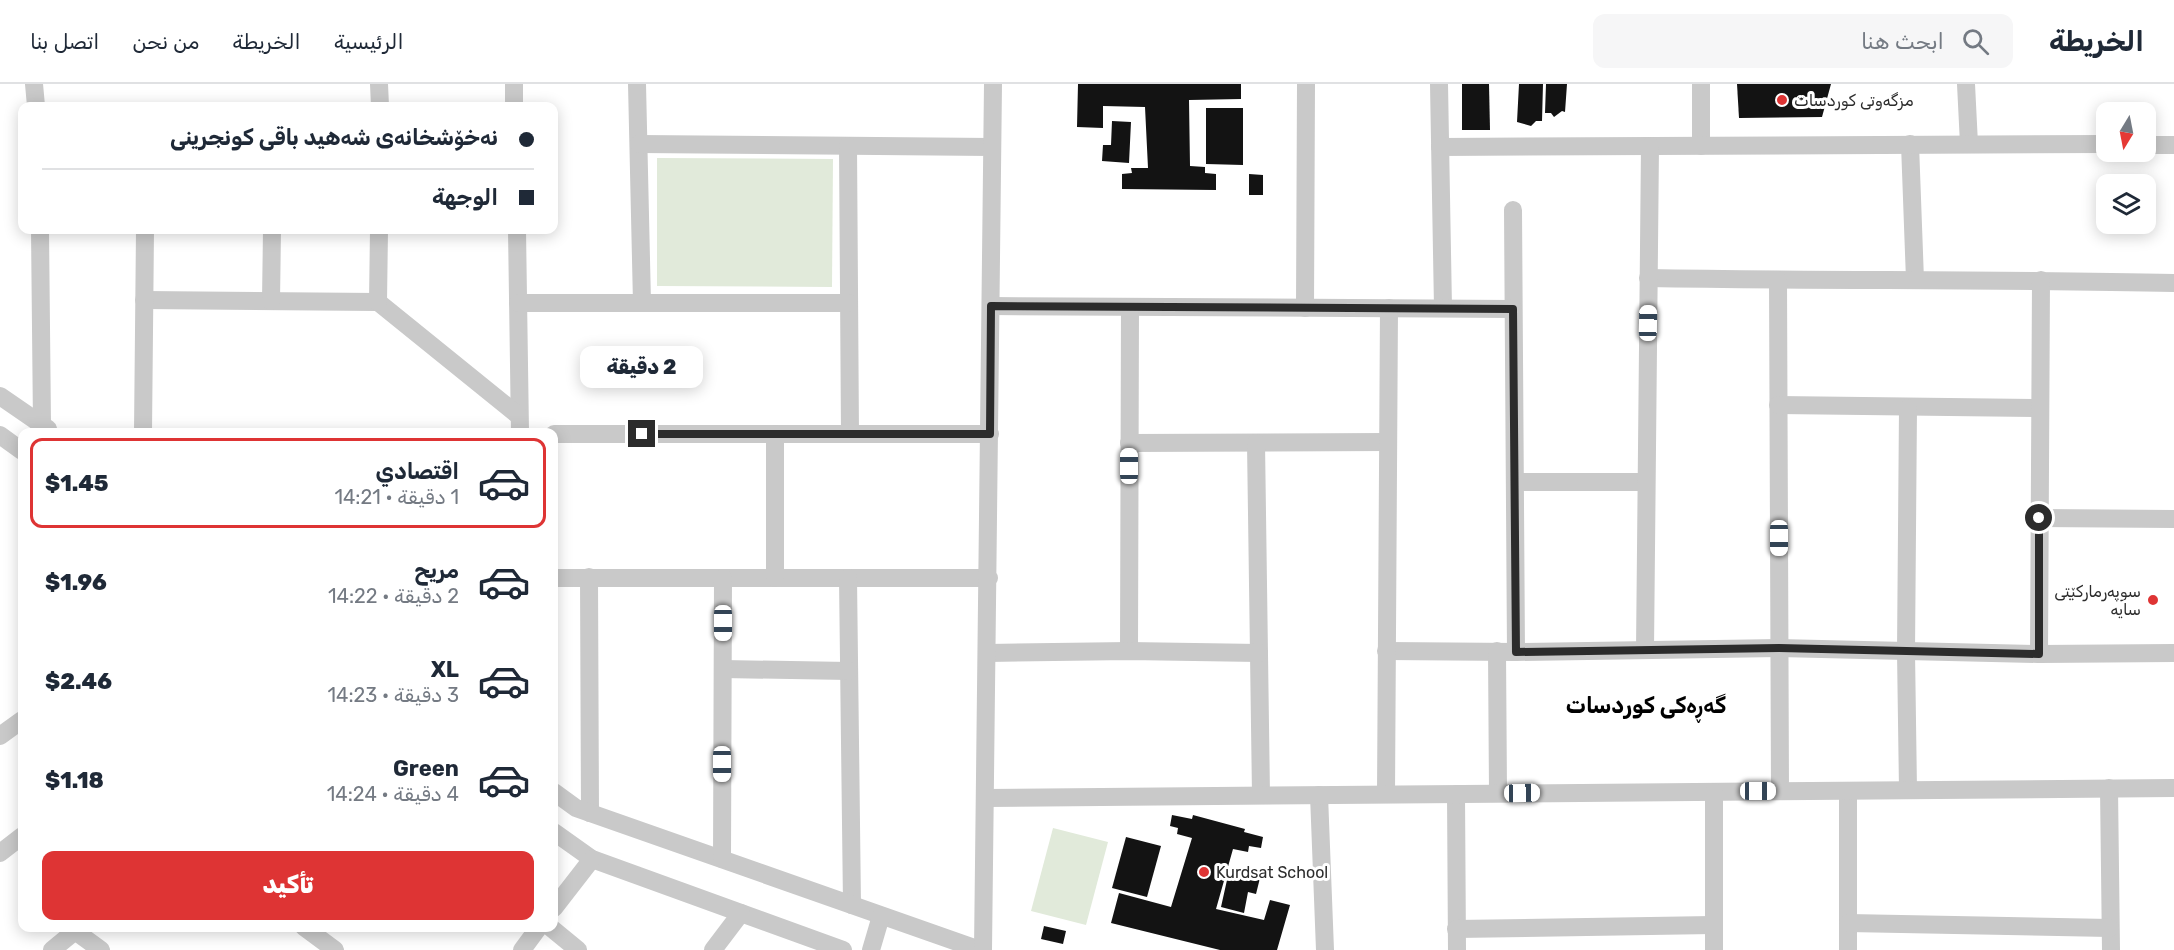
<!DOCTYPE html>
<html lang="ar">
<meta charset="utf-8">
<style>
:root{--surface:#fff;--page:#f6f6f7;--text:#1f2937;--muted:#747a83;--line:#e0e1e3;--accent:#de3434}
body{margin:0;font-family:Rubik,Vazirmatn,sans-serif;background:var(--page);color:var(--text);direction:rtl;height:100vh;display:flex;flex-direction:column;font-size:22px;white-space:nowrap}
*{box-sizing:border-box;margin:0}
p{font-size:20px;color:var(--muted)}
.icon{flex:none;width:33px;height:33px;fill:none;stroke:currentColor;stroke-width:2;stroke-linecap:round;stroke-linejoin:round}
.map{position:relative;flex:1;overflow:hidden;direction:ltr}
.drawer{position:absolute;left:18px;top:344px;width:540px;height:504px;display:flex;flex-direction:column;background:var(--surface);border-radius:12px;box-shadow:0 3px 15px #0003;direction:rtl}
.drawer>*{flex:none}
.hud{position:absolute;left:18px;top:18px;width:540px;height:132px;border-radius:12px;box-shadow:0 3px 15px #0003;direction:rtl;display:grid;align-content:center;height:132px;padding:0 24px;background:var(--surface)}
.needle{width:39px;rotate:190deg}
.fabs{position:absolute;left:2096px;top:18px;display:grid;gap:12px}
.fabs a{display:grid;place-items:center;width:60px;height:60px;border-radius:12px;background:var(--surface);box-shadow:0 3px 15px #0003;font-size:30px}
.end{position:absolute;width:27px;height:27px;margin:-14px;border:8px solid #2c2c2c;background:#fff;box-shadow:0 0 0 3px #fff}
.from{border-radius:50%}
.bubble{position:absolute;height:42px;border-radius:12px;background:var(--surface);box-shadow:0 3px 15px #0003;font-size:20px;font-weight:800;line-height:42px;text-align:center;direction:rtl}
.car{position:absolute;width:18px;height:36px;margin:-18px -9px;border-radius:8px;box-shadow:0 0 4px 2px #0007;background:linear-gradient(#fff 24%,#345 0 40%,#fff 0 76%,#345 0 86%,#fff 0)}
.hud b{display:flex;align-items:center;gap:21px;height:57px;font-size:22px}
.hud b+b{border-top:2px solid var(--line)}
.hud i{width:15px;height:15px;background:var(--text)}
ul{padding:10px 0 0;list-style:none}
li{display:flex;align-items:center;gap:18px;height:90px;margin:0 12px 9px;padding:0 12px;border:3px solid transparent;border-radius:12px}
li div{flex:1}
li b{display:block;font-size:22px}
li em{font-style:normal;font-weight:800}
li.on{border-color:var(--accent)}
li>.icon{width:54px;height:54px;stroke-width:1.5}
.primary-button{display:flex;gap:12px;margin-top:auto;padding:12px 24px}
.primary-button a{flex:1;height:69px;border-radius:12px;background:var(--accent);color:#fff;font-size:24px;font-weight:800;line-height:69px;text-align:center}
header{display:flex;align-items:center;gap:36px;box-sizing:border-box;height:84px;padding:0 30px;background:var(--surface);border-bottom:2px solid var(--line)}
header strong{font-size:28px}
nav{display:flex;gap:33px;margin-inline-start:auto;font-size:21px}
.search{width:420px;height:54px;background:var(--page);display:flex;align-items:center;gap:15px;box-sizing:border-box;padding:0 21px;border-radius:12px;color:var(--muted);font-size:22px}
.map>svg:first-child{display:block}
.green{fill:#e1eada}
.building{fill:#131313}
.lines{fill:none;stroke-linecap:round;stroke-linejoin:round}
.minor{stroke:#c9c9c9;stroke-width:18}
.route{stroke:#2c2c2c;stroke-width:8}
.poi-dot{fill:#de3434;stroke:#fff;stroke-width:2}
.labels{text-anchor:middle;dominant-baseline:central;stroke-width:6;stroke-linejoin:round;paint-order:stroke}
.poi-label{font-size:16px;fill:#2c2c2c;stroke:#fff;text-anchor:start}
.district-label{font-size:22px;font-weight:bold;fill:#000;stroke:#fff}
</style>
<header>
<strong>الخريطة</strong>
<div class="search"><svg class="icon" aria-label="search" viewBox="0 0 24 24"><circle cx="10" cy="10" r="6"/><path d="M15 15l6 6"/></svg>ابحث هنا</div>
<nav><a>الرئيسية</a><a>الخريطة</a><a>من نحن</a><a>اتصل بنا</a></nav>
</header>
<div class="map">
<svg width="2174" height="866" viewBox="0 0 2174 866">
<rect width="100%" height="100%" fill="#fff"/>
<g class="green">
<path d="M 657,74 L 833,75 L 832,203 L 657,202 Z"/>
<path d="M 1053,744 L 1108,758 L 1086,841 L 1031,827 Z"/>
</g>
<g class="building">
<path d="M 1078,0 L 1241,0 L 1241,15 L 1189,16 L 1190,82 L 1205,83 L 1205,89 L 1216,90 L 1216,106 L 1122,105 L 1122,90 L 1132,89 L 1131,84 L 1148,84 L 1145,23 L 1103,22 L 1103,44 L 1077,43 Z"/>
<path d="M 1462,0 L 1489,0 L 1490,46 L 1462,46 Z"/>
<path d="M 1519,0 L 1543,0 L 1542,37 L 1536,37 L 1531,42 L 1517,38 Z"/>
<path d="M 1546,0 L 1567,0 L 1565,28 L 1562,27 L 1554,33 L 1551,29 L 1545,29 Z"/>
<path d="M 1737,0 L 1831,0 L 1822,33 L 1739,34 Z"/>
<path d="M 1206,24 L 1243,24 L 1243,81 L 1206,80 Z"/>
<path d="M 1112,37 L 1131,38 L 1129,79 L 1102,77 L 1103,61 L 1111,61 Z"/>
<path d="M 1249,90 L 1263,91 L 1263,111 L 1249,111 Z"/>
<path d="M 1172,731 L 1192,735 L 1193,731 L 1245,745 L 1244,748 L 1263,753 L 1261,764 L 1249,762 L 1248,768 L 1233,765 L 1216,825 L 1264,836 L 1270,816 L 1290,821 L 1277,866 L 1220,866 L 1111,839 L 1119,809 L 1171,823 L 1192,754 L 1177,750 L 1178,744 L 1170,742 Z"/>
<path d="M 1126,753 L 1161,762 L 1147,813 L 1112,804 Z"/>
<path d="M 1229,787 L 1260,794 L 1256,810 L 1248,808 L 1244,829 L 1221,823 Z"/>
<path d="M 1044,842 L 1066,847 L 1063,860 L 1041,855 Z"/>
</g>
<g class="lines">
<g class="minor">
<path d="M 34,0 L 36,22"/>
<path d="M 379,0 L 380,22"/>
<path d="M 514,0 L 514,22"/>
<path d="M 637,0 L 642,219"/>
<path d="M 1439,0 L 1443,224"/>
<path d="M 1701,0 L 1701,62"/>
<path d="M 1966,0 L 1969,60"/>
<path d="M 639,60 L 992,63"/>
<path d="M 1910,60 L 1915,196"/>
<path d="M 2145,61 L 2174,61"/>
<path d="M 848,62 L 850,350"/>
<path d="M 1440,63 L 2106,60"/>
<path d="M 1513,126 L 1516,568"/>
<path d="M 40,146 L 42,341 L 41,348"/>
<path d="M 517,146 L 520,348"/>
<path d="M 1648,194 C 1824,197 1999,195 2174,199"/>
<path d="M 1778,196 L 1780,707"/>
<path d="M 144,216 L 378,218 L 519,332"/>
<path d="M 271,217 L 272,146"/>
<path d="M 378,218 L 379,146"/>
<path d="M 518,219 L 849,219"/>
<path d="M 991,222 L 1513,225"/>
<path d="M 1305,224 L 1306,0"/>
<path d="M 0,312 L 48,345"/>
<path d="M 1778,321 L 2040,324"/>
<path d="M 143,348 L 145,146"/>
<path d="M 554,350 L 990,350"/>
<path d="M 0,351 L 22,367"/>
<path d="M 1129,359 L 1388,358"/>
<path d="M 1256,359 L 1261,711"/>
<path d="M 1515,398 L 1646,398"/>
<path d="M 2039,434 L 2174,435"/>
<path d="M 589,493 L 590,729"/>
<path d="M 554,494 L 989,494"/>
<path d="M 775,494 L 775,350"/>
<path d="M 848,494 L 852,821"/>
<path d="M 1645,566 L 1650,62"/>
<path d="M 1129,567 L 1130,223"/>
<path d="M 1386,567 L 1516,568 L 1779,564 L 2039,570 L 2174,569"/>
<path d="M 1497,567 L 1498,709"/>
<path d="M 988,569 L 1129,567 L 1259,569"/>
<path d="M 2039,570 L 2041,196"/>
<path d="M 723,585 L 849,587"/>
<path d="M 0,652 L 22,636"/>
<path d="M 2109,704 L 2111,866"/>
<path d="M 1908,706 L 1906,568 L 1908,324"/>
<path d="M 1848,707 L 1848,866"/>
<path d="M 554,708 L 576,724 L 980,866"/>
<path d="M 1386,710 L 1389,224"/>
<path d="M 1456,710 L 1457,866"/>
<path d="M 1319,711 L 1325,866"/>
<path d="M 986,714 L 2174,704"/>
<path d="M 554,748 L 592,775 L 843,866"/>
<path d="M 0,769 L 22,752"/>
<path d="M 722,775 L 723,494"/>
<path d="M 554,824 L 592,775"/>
<path d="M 1848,839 L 2110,844"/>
<path d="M 304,843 L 335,866"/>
<path d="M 550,843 L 578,866"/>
<path d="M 1456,845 L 1713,841"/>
<path d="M 75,847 L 101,866"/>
<path d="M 52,866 L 80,843"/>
<path d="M 522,866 L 539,843"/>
<path d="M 713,866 L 741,829"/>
<path d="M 871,866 L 881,832"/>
<path d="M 983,866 L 993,0"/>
<path d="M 1714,866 L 1714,708"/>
</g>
</g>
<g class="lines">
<path class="route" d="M 642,350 L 990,350 L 991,222 L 1513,225 L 1516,568 L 1779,564 L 2039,570 L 2039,434"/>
</g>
<g class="poi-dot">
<circle cx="1782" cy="16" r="6"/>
<circle cx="2153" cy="516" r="6"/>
<circle cx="1204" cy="788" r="6"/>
</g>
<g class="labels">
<g class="poi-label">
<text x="1794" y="16">مزگەوتی كوردسات</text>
<text x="2141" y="507" text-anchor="end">سوپەرمارکێتی<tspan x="2141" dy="18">سایە</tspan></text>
<text x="1216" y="788">Kurdsat School</text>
</g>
<g class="district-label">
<text x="1646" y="621">گەڕەکی کوردسات</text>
</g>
</g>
</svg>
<div class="fabs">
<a><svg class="needle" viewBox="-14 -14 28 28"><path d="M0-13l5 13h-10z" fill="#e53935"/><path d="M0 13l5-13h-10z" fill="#747a83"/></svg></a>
<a><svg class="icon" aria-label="layers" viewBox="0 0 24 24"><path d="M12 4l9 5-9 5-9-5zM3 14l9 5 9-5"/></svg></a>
</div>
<i class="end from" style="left:2039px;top:434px"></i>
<i class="end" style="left:642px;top:350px"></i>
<div class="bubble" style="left:580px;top:262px;width:123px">2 دقيقة</div>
<i class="car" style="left:1648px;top:239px;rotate:1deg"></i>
<i class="car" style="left:1129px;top:382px;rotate:0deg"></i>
<i class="car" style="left:1779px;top:454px;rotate:180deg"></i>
<i class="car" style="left:723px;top:539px;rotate:180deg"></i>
<i class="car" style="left:722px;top:680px;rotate:180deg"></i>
<i class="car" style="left:1758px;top:707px;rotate:90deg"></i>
<i class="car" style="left:1522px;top:709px;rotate:89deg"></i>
<div class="hud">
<b><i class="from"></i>نەخۆشخانەی شەهید باقی کونجرینی</b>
<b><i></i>الوجهة</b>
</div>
<section class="drawer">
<ul>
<li class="on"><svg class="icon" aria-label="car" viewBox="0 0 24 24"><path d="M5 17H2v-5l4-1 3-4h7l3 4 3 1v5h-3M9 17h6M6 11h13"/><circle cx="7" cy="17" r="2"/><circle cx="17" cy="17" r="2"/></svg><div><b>اقتصادي</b><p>1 دقيقة · 14:21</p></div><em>$1.45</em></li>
<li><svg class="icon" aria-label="car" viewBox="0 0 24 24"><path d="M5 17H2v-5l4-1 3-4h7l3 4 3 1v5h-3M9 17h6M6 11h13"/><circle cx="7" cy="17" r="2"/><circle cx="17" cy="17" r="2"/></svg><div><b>مريح</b><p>2 دقيقة · 14:22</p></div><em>$1.96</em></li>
<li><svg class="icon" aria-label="car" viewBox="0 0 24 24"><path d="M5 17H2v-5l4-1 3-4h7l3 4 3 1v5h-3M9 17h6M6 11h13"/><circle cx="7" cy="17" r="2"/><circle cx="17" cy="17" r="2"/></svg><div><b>XL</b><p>3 دقيقة · 14:23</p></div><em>$2.46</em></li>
<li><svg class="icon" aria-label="car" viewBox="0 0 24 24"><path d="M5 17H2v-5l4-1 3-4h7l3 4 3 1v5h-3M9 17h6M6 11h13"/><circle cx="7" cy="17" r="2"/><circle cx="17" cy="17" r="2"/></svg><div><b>Green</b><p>4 دقيقة · 14:24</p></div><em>$1.18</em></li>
</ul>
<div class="primary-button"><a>تأكيد</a></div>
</section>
</div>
